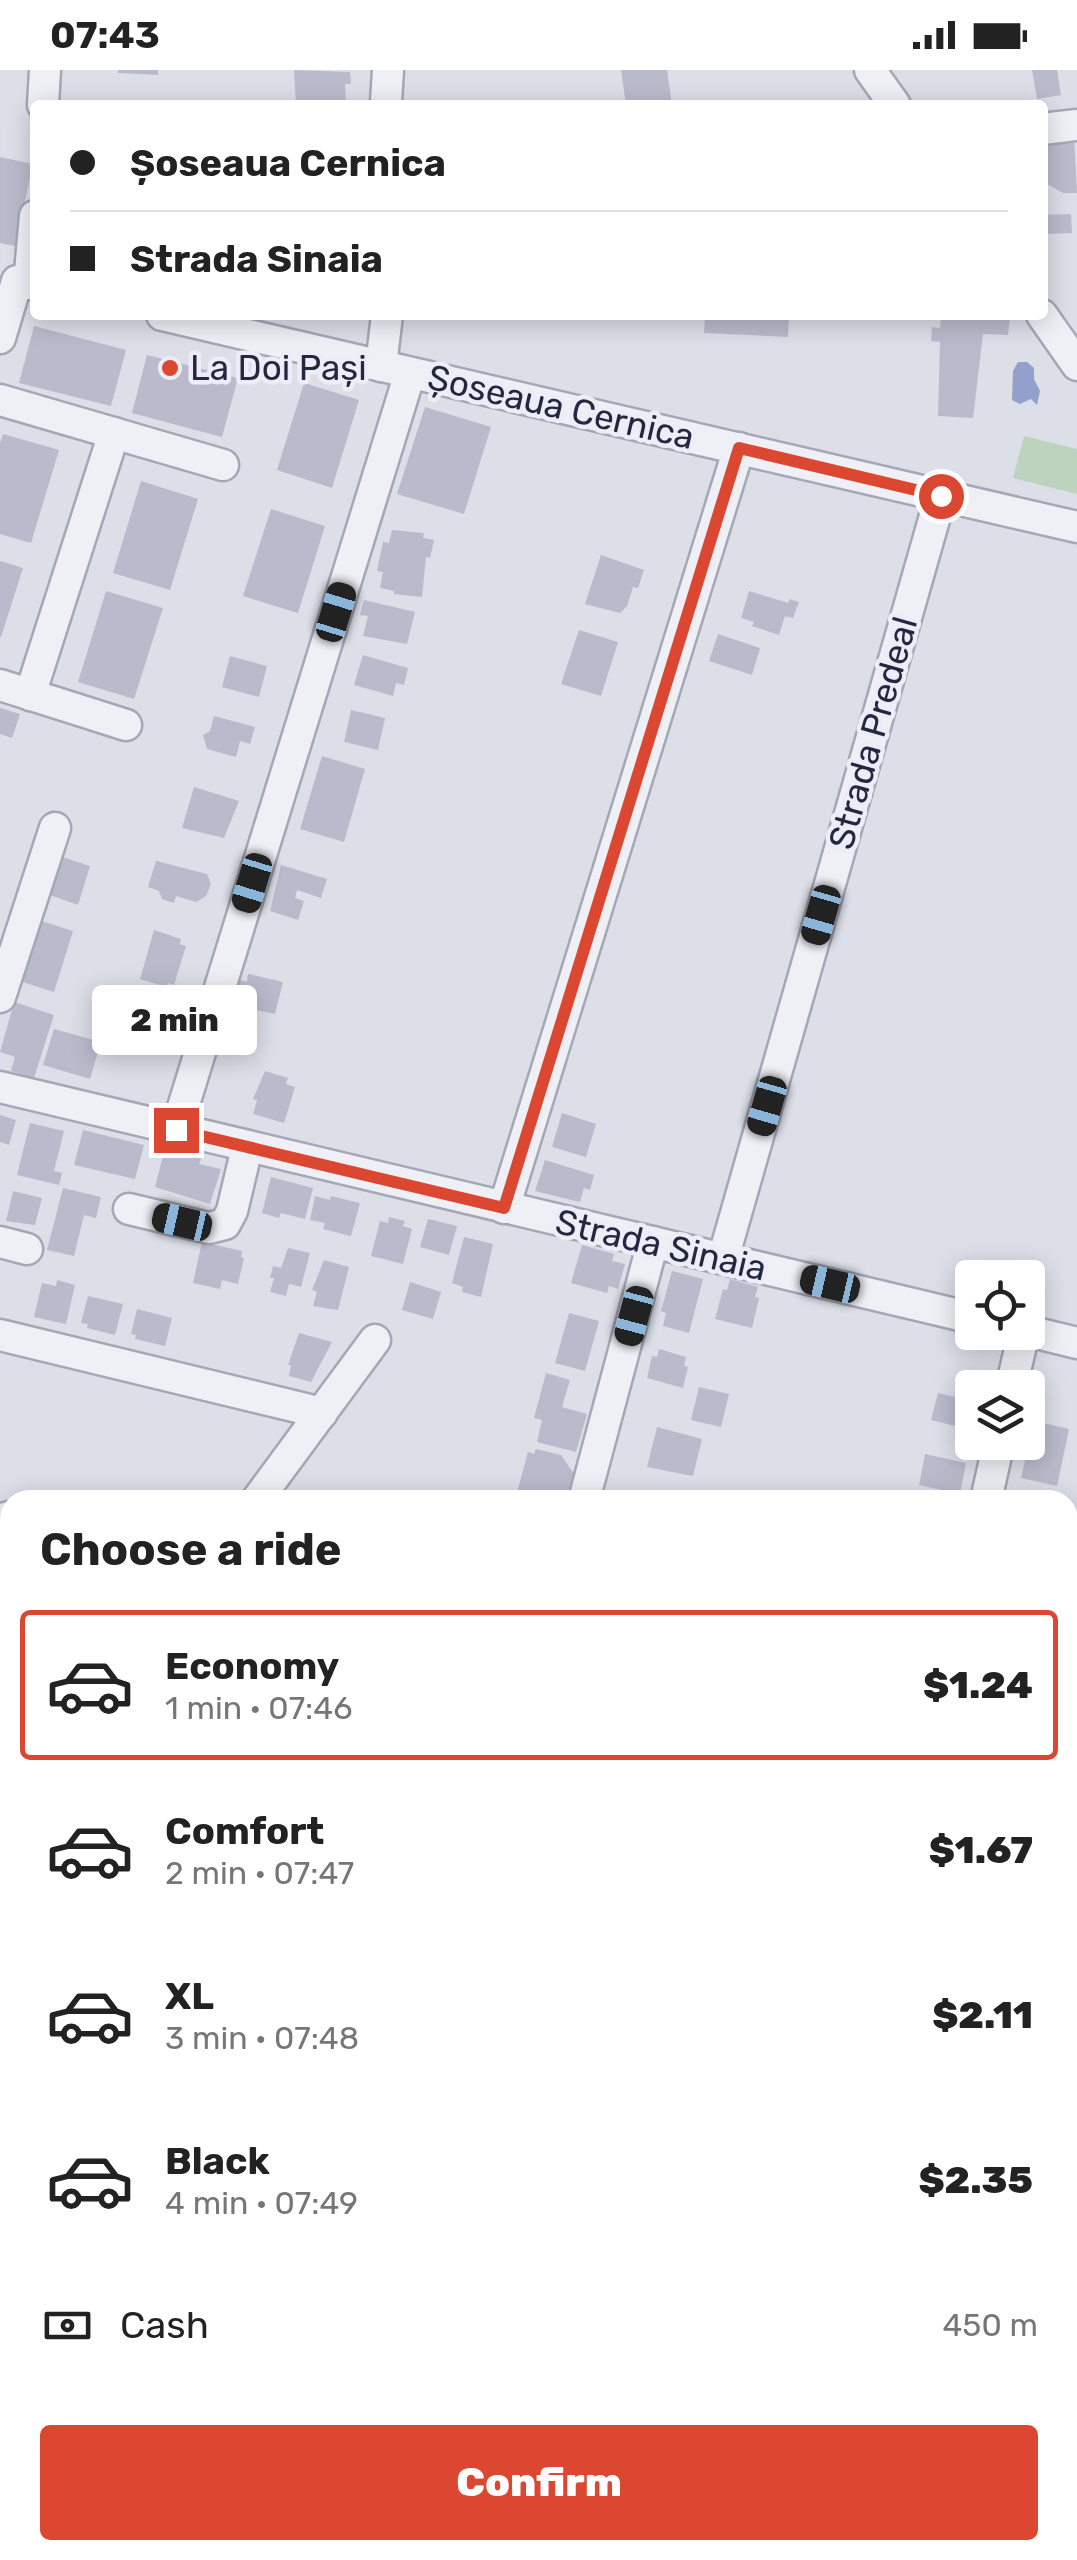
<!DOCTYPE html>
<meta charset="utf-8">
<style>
:root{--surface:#fff;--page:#f6f6f6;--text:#222;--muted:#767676;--line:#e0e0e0;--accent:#dc4732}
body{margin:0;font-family:Rubik,sans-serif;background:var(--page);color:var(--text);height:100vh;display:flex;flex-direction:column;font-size:38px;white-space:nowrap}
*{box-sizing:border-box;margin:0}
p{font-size:32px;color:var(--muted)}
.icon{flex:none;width:55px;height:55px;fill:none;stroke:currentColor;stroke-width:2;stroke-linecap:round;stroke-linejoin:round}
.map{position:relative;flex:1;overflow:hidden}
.details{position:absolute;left:0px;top:1420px;width:1078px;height:1070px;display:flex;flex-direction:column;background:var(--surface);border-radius:30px 30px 0 0;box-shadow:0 5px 25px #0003}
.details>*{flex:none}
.banner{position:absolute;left:30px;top:30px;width:1018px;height:220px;border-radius:10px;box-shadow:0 5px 25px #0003;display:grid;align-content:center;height:220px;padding:0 40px;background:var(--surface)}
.tools{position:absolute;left:955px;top:1190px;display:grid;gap:20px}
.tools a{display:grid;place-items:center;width:90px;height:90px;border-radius:10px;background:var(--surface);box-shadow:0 5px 25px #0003;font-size:50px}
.end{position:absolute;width:45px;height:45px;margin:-22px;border:12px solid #dc4732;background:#fff;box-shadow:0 0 0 5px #fff}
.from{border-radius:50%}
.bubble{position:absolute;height:70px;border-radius:10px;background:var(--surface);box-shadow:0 5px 25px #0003;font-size:32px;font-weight:800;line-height:70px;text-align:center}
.car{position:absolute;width:30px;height:60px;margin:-30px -15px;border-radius:12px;box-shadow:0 0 8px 2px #0007;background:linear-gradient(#222 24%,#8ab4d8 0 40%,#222 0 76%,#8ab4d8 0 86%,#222 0)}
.banner b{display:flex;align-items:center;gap:35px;height:95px;font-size:38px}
.banner b+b{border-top:2px solid var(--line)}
.banner i{width:25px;height:25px;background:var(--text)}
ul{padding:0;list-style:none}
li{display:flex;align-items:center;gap:30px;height:150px;margin:0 20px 15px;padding:0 20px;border:5px solid transparent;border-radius:10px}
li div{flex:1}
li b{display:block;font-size:38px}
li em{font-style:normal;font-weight:800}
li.current{border-color:var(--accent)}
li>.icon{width:90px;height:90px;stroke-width:1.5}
h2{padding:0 40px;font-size:45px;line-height:120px}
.pay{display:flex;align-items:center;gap:25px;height:110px;padding:0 40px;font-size:38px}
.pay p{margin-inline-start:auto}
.action{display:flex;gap:20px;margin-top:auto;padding:20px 40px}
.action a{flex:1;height:115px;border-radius:10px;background:var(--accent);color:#fff;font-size:40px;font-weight:800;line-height:115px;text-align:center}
.status{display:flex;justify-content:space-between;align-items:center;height:70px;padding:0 50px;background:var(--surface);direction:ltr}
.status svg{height:28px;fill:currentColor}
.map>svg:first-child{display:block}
.green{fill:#bdd3bd}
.water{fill:#939fcd}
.building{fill:#b9bbcc}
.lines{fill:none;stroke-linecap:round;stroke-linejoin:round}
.minor-casing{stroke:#a5a7b6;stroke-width:35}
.minor{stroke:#eff0f6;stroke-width:30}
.route{stroke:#dc4732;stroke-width:12}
.poi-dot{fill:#dc4732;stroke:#ecedf6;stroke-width:4}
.labels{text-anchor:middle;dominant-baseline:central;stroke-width:9;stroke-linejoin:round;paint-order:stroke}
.poi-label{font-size:35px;fill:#242740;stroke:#ecedf6;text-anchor:start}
.street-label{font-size:35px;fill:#242740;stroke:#ecedf6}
</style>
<div class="status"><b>07:43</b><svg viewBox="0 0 49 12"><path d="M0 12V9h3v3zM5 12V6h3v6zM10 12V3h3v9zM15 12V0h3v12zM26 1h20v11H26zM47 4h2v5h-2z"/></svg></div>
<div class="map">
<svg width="1077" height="2490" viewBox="0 0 1077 2490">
<rect width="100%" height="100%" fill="#dcdee8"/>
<path class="green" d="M 1024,366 L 1077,379 L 1077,424 L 1013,408 Z"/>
<path class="water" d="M 1018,292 L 1027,292 L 1034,298 L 1034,309 L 1040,321 L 1037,335 L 1031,329 L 1020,334 L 1012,330 L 1013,301 Z"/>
<g class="building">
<path d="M 118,0 L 158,0 L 158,5 L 118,3 Z"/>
<path d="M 294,0 L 350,2 L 351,14 L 345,14 L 346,33 L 296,35 Z"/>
<path d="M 621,0 L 667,0 L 672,35 L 626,35 Z"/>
<path d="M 1032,0 L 1057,0 L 1061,25 L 1037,29 Z"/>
<path d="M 1074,66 L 1077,123 L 1063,123 L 1042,111 L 1042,70 Z"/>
<path d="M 0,87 L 33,94 L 15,176 L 0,173 Z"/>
<path d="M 1071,144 L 1072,163 L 1042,164 L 1042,145 Z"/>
<path d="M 705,245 L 789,245 L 788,267 L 704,263 Z"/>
<path d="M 941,245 L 1010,245 L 1008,265 L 983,264 L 973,348 L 938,346 L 940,272 L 931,271 L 932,257 L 940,258 Z"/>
<path d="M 34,256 L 126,280 L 111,336 L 19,313 Z"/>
<path d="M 147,285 L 238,308 L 222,367 L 132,343 Z"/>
<path d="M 304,313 L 359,330 L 332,418 L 277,400 Z"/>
<path d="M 425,337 L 491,357 L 464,444 L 397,424 Z"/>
<path d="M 3,364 L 59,380 L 31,473 L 0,464 L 0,373 Z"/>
<path d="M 141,411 L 198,429 L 170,520 L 113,503 Z"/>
<path d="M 271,439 L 325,456 L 298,543 L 243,526 Z"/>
<path d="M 392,460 L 424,463 L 423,468 L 434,470 L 430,488 L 426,487 L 422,527 L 394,524 L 394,521 L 380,518 L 383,502 L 377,501 L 383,472 L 389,473 Z"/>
<path d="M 601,485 L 644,500 L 638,518 L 633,517 L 627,536 L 620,543 L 585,534 Z"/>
<path d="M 0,491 L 23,498 L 1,567 L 0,567 Z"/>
<path d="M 106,521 L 163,538 L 134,629 L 78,612 Z"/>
<path d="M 749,521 L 788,533 L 790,529 L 799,532 L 793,548 L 785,546 L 779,565 L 752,556 L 754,552 L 741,548 Z"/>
<path d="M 364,530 L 415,542 L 407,574 L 363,566 L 368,546 L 360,545 Z"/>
<path d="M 579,560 L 618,572 L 601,626 L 561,614 Z"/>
<path d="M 718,564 L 760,578 L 752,605 L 709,591 Z"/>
<path d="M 363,585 L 408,598 L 404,615 L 396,613 L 393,626 L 354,615 Z"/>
<path d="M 230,586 L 267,596 L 259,627 L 222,617 Z"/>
<path d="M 0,638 L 20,644 L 12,668 L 0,664 Z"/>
<path d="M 351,640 L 385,648 L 378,680 L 344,672 Z"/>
<path d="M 214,646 L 255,657 L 250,674 L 240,671 L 236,687 L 207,679 L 203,665 L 210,661 Z"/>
<path d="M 322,686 L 365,699 L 344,772 L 300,759 Z"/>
<path d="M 194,717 L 239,731 L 224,768 L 182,758 Z"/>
<path d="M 62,787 L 90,796 L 78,835 L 50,825 Z"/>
<path d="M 156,791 L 207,804 L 211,814 L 206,826 L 196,832 L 176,826 L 174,833 L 162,829 L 159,821 L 148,817 Z"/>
<path d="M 281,795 L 327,809 L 321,828 L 297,820 L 295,828 L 304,831 L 298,850 L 270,841 Z"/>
<path d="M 38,850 L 73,861 L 54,922 L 19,911 Z"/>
<path d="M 154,860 L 181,869 L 180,874 L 186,876 L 174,915 L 168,913 L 166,917 L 140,909 Z"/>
<path d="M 248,904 L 283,912 L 275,944 L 234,935 L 239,910 L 247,912 Z"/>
<path d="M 14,932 L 54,945 L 34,1008 L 11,1001 L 15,987 L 0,982 Z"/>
<path d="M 54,959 L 101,972 L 90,1009 L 43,995 Z"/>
<path d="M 265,1001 L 288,1008 L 286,1014 L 295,1017 L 284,1053 L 253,1044 L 257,1030 L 253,1029 Z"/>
<path d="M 562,1043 L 596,1054 L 586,1087 L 552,1077 Z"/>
<path d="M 0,1045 L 16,1050 L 9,1075 L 0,1072 Z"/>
<path d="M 30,1053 L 64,1061 L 54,1101 L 62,1103 L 59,1115 L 17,1105 Z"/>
<path d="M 83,1060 L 144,1075 L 135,1109 L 74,1095 Z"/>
<path d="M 165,1078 L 201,1088 L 199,1094 L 221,1099 L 210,1134 L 155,1117 Z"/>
<path d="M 545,1090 L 594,1105 L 590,1120 L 584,1118 L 580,1132 L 535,1121 Z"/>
<path d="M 271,1107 L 313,1118 L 305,1149 L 281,1143 L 279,1148 L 262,1143 Z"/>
<path d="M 63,1118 L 101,1127 L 96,1148 L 84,1145 L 74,1186 L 47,1180 Z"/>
<path d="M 13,1121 L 42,1128 L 35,1155 L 6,1151 Z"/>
<path d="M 315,1126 L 330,1130 L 331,1126 L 360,1133 L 351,1166 L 323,1159 L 325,1153 L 310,1150 Z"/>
<path d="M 389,1147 L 405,1151 L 403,1156 L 412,1159 L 403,1194 L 371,1186 L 380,1151 L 388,1153 Z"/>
<path d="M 428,1149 L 457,1156 L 449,1185 L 420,1177 Z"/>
<path d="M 464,1167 L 493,1174 L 481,1227 L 462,1222 L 463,1217 L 452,1213 Z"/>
<path d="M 202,1172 L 242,1181 L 241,1187 L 244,1188 L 238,1214 L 222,1210 L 220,1219 L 193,1213 Z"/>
<path d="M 582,1175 L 614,1184 L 612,1191 L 625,1194 L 618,1219 L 609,1216 L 607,1223 L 571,1213 Z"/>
<path d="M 288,1178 L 310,1183 L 301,1217 L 289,1214 L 286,1226 L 270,1222 L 274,1208 L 270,1208 L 273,1196 L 281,1198 Z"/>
<path d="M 324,1190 L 349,1197 L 338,1240 L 313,1236 L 317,1222 L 312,1220 Z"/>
<path d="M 672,1201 L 703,1209 L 689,1263 L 663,1256 L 666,1243 L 661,1241 Z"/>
<path d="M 730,1209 L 758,1217 L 755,1227 L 759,1228 L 752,1258 L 715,1249 L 723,1219 L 727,1220 Z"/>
<path d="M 57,1210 L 75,1215 L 66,1254 L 34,1247 L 42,1213 L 56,1216 Z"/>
<path d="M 410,1212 L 441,1222 L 433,1249 L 402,1240 Z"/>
<path d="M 88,1226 L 123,1234 L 115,1265 L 87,1258 L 88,1254 L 81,1253 Z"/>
<path d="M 137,1239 L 172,1248 L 165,1276 L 135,1269 L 136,1265 L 131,1264 Z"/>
<path d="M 569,1243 L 599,1251 L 585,1301 L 555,1293 Z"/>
<path d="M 299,1263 L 332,1272 L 311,1312 L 289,1306 L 291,1295 L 288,1295 Z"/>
<path d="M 659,1279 L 686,1287 L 684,1296 L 688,1297 L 683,1318 L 647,1308 L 652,1286 L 657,1287 Z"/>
<path d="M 546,1303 L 570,1310 L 562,1337 L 587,1344 L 576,1382 L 537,1372 L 542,1350 L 534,1348 Z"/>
<path d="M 699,1317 L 729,1324 L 721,1357 L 691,1350 Z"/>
<path d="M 938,1323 L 972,1331 L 972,1360 L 931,1350 Z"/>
<path d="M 1034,1351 L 1069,1359 L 1057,1416 L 1021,1408 Z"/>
<path d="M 657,1357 L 702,1369 L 693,1406 L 647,1397 Z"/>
<path d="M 536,1379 L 561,1385 L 574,1404 L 567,1430 L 515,1430 L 528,1382 L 534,1384 Z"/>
<path d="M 925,1384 L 966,1393 L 960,1424 L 919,1415 Z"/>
<path d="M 1017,1420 L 1044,1425 L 1043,1430 L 1015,1430 Z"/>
<path d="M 1068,1483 L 1077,1485 L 1077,1527 L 1073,1544 L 1068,1543 Z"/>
<path d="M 1075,1685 L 1077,1685 L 1077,1725 L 1068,1723 Z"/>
<path d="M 1068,1794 L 1077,1796 L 1077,1829 L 1068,1827 Z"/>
<path d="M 1068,2173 L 1077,2175 L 1077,2228 L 1068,2225 Z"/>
<path d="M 1068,2269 L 1077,2271 L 1069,2303 L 1068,2303 Z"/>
<path d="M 0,2289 L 10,2290 L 10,2327 L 0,2326 Z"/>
<path d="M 1068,2430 L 1073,2432 L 1071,2438 L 1077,2439 L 1077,2475 L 1068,2473 Z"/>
<path d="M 297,2480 L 331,2480 L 331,2489 L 297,2488 Z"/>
<path d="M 788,2480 L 826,2480 L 824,2490 L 786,2489 Z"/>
<path d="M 1002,2480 L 1028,2480 L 1026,2490 L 1000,2490 Z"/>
<path d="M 898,2481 L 940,2488 L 940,2490 L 896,2490 Z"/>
</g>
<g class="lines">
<g class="minor-casing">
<g id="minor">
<path d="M 870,0 L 895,35"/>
<path d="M 386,32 L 388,0"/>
<path d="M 43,35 L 45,0"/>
<path d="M 1042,59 L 1077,55"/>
<path d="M 29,214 L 35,146"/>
<path d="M 162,245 L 1077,457"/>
<path d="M 1042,245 L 1077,295"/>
<path d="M 0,268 L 17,211"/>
<path d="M 381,296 L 387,245"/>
<path d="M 0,330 L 223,395"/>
<path d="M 0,615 L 126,655"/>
<path d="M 30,625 L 114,363"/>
<path d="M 0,927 L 55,758"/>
<path d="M 0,1017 L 972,1248"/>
<path d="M 176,1060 L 410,303"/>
<path d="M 504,1138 L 739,378"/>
<path d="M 129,1139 L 209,1158 L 225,1154 L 232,1141 L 247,1078"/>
<path d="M 0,1172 L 27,1179"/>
<path d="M 723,1189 L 941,425"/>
<path d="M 1028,1261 L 1077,1273"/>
<path d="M 0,1265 L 322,1343"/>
<path d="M 1011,1318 L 1024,1262"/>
<path d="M 257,1430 L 375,1270"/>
<path d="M 584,1430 L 653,1172"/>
<path d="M 986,1430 L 999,1372"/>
<path d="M 0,1449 L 10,1447"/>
<path d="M 0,1485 L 10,1482"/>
<path d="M 1068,1604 L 1077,1561"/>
<path d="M 1068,2078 L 1077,2037"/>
<path d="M 0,2102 L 10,2036"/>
<path d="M 488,2480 L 490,2490"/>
<path d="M 178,2490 L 179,2480"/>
<path d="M 751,2490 L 753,2480"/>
<path d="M 974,2490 L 976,2480"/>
</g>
</g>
<use href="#minor" class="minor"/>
</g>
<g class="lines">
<path class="route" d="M 176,1060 L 504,1138 L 739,378 L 941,426"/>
</g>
<circle class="poi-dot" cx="170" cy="298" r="10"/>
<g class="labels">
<g class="poi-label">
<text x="190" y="298">La Doi Pași</text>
</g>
<g class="street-label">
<text transform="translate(561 337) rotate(13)">Șoseaua Cernica</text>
<text transform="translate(873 663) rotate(-74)">Strada Predeal</text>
<text transform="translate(661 1175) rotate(13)">Strada Sinaia</text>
</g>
</g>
</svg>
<div class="tools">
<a><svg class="icon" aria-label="locate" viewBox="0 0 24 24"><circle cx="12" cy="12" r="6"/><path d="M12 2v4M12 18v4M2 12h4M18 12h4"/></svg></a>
<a><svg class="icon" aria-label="layers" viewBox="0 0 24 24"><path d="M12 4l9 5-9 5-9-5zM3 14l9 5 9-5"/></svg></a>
</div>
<i class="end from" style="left:941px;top:426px"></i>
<i class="end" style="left:176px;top:1060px"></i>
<div class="bubble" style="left:92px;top:915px;width:165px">2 min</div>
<i class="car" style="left:336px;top:542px;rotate:17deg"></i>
<i class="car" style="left:252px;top:813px;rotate:197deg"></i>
<i class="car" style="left:821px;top:845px;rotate:196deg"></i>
<i class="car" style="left:767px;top:1036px;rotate:196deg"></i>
<i class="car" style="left:182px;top:1152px;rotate:283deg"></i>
<i class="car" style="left:830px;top:1214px;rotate:283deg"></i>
<i class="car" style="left:634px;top:1246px;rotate:195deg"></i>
<div class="banner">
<b><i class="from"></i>Șoseaua Cernica</b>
<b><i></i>Strada Sinaia</b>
</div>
<section class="details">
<h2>Choose a ride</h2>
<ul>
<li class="current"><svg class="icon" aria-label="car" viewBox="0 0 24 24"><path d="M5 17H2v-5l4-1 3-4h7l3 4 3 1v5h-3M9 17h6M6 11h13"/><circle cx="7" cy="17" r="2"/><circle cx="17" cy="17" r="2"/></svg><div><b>Economy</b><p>1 min · 07:46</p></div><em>$1.24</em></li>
<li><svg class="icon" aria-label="car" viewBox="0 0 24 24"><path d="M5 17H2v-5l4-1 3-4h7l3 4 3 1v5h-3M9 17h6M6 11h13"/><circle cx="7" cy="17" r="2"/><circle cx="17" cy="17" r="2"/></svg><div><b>Comfort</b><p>2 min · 07:47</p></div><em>$1.67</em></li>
<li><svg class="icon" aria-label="car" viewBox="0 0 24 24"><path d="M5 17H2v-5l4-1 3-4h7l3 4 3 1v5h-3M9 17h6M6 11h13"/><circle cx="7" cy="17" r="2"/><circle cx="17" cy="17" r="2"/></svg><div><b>XL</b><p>3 min · 07:48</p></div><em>$2.11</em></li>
<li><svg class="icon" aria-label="car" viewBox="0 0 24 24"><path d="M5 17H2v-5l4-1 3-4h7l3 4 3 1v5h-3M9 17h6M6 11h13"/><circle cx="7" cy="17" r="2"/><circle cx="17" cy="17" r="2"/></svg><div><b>Black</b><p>4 min · 07:49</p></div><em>$2.35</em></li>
</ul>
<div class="pay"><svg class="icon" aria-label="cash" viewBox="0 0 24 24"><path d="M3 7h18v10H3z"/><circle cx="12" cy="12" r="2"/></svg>Cash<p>450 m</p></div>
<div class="action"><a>Confirm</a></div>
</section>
</div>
